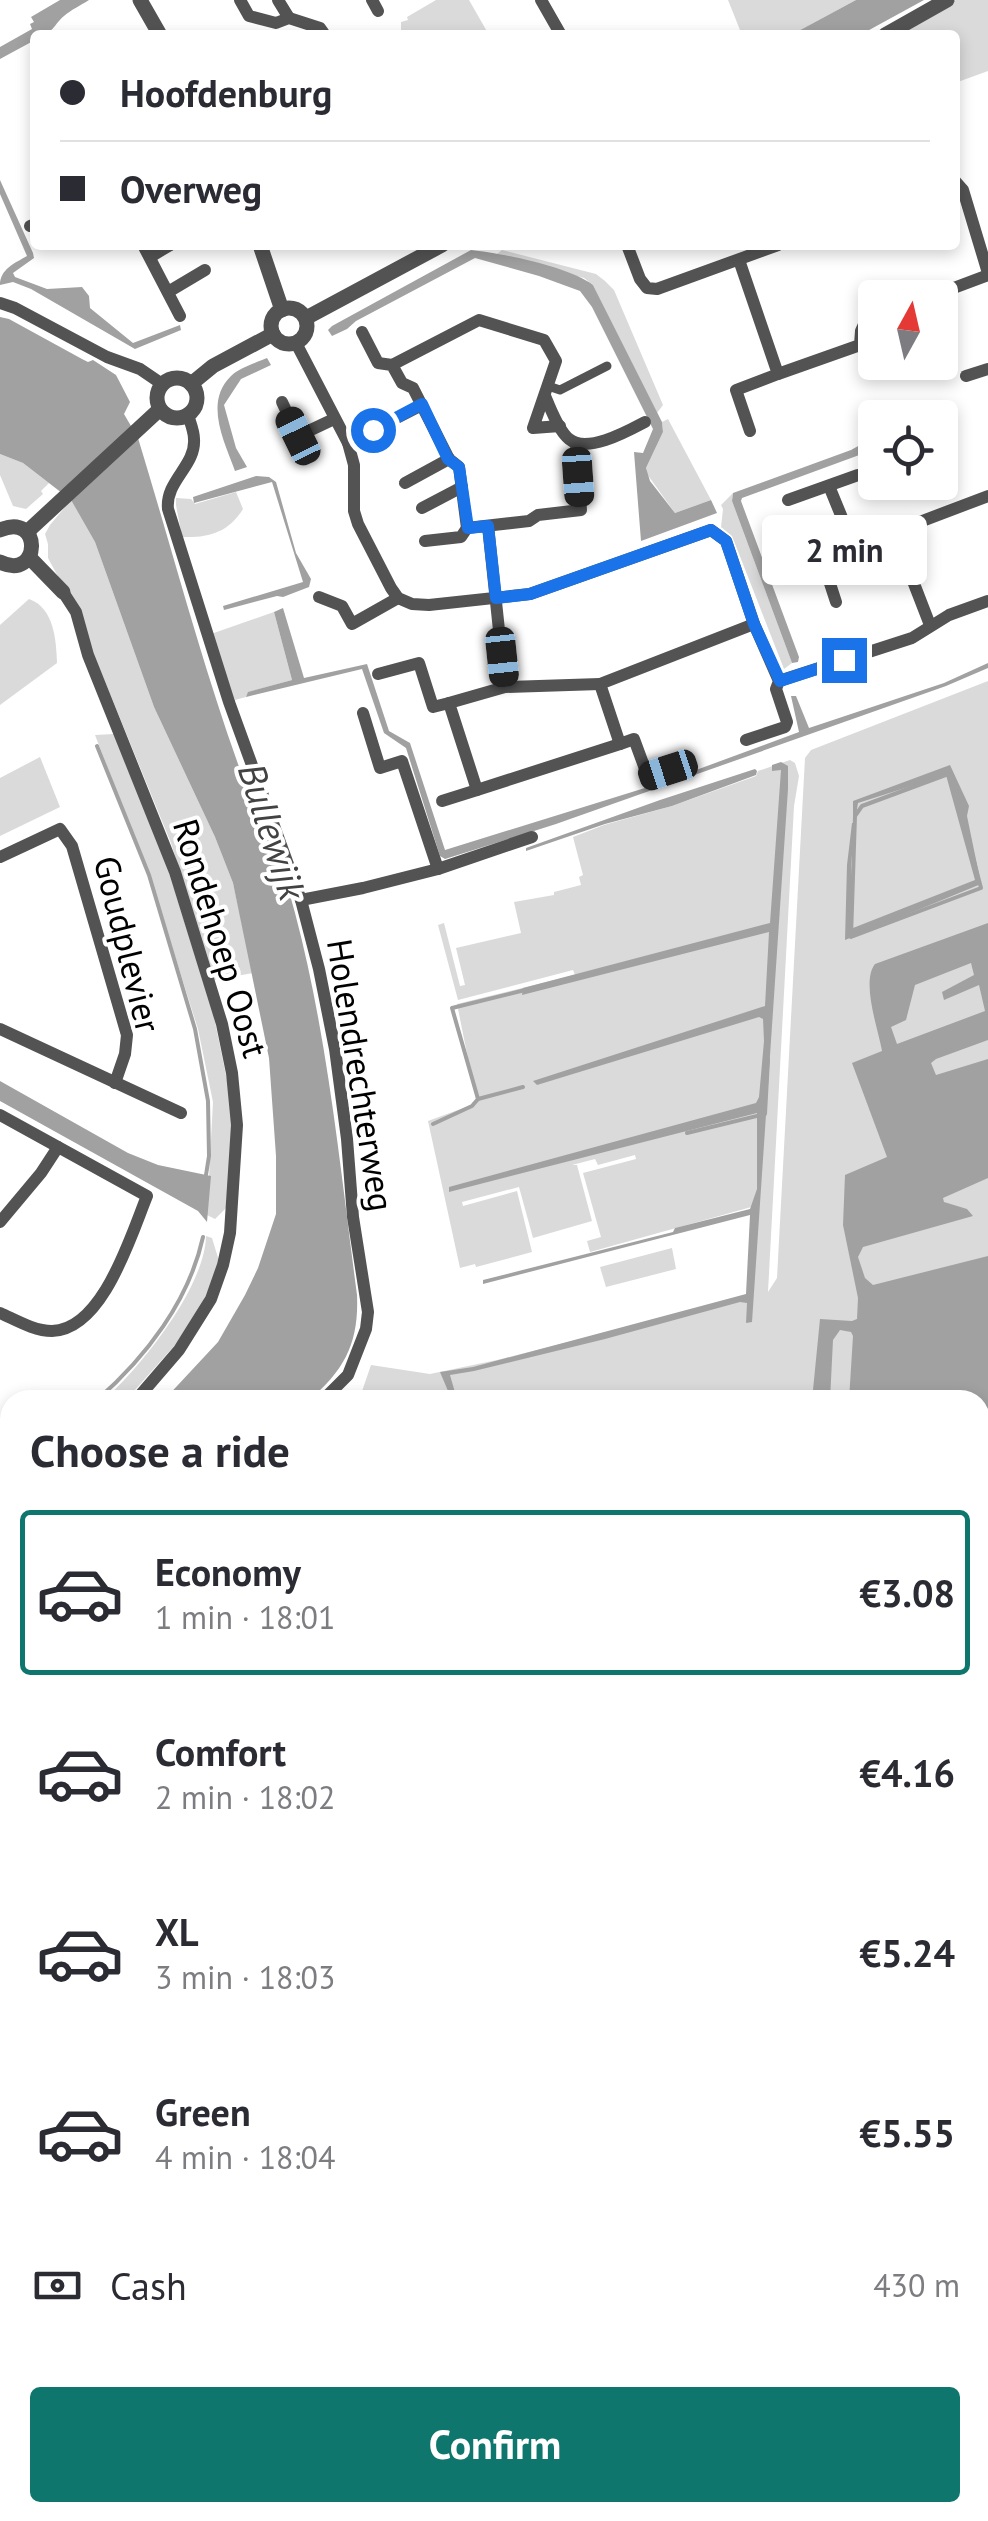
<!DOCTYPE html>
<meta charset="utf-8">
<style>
:root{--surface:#fff;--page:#f7f7f7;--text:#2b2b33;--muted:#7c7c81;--line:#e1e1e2;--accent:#0f766e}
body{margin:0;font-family:"PT Sans",sans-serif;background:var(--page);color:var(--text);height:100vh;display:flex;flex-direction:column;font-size:38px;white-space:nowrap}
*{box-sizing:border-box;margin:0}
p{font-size:32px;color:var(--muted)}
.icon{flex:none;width:55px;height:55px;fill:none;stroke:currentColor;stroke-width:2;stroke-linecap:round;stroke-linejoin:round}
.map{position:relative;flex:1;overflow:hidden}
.panel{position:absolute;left:0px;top:1390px;width:990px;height:1132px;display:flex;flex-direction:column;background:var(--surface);border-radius:30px 30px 0 0;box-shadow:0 5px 15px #0003}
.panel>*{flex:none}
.hud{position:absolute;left:30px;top:30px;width:930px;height:220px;border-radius:10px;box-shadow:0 5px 15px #0003;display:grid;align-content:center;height:220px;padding:0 30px;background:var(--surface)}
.needle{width:65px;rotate:8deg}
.tools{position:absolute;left:858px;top:280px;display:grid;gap:20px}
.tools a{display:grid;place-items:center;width:100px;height:100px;border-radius:10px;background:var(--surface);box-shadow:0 5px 15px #0003;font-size:50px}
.end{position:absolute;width:45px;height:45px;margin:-22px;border:12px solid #1a73e8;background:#fff;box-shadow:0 0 0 5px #fff}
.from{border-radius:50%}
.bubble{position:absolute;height:70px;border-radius:10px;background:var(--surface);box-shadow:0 5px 15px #0003;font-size:32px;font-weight:700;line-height:70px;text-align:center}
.car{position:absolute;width:30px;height:60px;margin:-30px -15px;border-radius:12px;box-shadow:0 0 8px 2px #0007;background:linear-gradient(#222 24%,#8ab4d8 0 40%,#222 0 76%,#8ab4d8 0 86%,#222 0)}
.hud b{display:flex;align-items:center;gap:35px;height:95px;font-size:38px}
.hud b+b{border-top:2px solid var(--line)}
.hud i{width:25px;height:25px;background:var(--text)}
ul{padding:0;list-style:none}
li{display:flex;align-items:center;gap:30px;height:165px;margin:0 20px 15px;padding:0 10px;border:5px solid transparent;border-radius:10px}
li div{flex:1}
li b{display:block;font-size:38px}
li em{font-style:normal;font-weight:700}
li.active{border-color:var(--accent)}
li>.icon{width:90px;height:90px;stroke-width:1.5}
h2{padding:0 30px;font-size:45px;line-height:120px}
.pay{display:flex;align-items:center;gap:25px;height:110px;padding:0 30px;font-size:38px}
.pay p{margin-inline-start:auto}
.cta{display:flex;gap:20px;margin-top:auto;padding:20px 30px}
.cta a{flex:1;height:115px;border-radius:10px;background:var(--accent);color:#fff;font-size:40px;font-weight:700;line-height:115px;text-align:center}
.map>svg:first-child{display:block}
.green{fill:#dadada}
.water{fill:#a1a1a1;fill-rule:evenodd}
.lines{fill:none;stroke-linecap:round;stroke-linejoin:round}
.stream{stroke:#a1a1a1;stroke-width:4}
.motorway-casing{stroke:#dbdbdb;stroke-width:28}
.pedestrian{stroke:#535353;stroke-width:9}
.minor{stroke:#535353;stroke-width:12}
.tertiary{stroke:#535353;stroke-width:15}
.motorway{stroke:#000;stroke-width:22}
.route{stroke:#1a73e8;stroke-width:12}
.labels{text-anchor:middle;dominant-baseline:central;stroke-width:8;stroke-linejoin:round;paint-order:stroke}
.street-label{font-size:35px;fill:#000;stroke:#fff}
.water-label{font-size:38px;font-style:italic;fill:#424242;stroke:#fff}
</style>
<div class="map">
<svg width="988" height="2521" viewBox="0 0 988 2521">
<rect width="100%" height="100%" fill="#fff"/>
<g class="green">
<path d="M 436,0 L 469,0 L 489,35 L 401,34 L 401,22 L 408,20 L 407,17 Z"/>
<path d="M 728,0 L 856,0 L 791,35 L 742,35 Z"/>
<path d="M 956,0 L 988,0 L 988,71 L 955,83 L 955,35 L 891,35 Z"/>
<path d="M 502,250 L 596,274 L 605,281 L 614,290 L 663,405 L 657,413 L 593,285 L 584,278 L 497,254 Z"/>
<path d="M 668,419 L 711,500 L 675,513 L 647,474 L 646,468 L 663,432 L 662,422 Z"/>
<path d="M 0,454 L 23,463 L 49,483 L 41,491 L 43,494 L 26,509 L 13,506 L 0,475 Z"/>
<path d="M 236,492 L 243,509 C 228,533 208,538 182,537 L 176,505 L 176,498 L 191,499 L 195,504 Z"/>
<path d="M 733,493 L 732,501 L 792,663 L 784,669 L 732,536 L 721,527 L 723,509 L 721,505 Z"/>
<path d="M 71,500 L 95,542 L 154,707 L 215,837 L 233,883 L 253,973 L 214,980 L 171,843 L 104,679 L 62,584 L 48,558 L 48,544 L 45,534 L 50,525 Z"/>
<path d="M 29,599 C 54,608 56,639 57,663 L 0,705 L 0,625 Z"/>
<path d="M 274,612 L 292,680 L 249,692 L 246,697 L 231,701 L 211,634 Z"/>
<path d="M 988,681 L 988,2005 L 980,2003 L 980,1400 L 359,1400 L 371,1365 L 430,1374 L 497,1360 L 749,1296 L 755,1206 L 590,1252 L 587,1241 L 601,1237 L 583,1173 L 636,1159 L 635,1155 L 598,1165 L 595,1159 L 572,1165 L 577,1165 L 592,1221 L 533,1238 L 519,1187 L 462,1202 L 463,1206 L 517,1191 L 532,1252 L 476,1267 L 475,1264 L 460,1268 L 428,1121 L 477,1103 L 457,1004 L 575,975 L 573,970 L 458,1000 L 438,925 L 444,923 L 460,986 L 465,985 L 456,948 L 521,933 L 514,902 L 554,895 L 554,892 L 581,885 L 579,877 L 583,875 L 573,837 L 604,825 L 672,806 L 756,776 L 758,771 L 790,760 L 795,763 L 799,776 L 794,806 L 768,1292 L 777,1278 L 805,758 L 811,750 Z"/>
<path d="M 114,734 L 169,872 L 214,1017 L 229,1090 L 233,1124 L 226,1208 L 215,1219 L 207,1215 L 213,1102 L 198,1029 L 149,874 L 95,735 Z"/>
<path d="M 40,757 L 60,807 L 0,836 L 0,778 Z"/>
<path d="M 206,1236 L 212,1238 L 219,1261 L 212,1283 L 195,1318 L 174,1346 L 126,1400 L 104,1400 C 141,1367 205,1287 206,1236 Z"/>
<path d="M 672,1248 L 676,1269 L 606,1287 L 600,1267 Z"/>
<path d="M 10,2172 L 10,2488 L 0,2493 L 0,2178 Z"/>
<path d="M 980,2222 L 988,2224 L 988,2498 L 980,2501 Z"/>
<path d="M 10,2493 L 10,2512 L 356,2512 L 356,2521 L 0,2521 L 0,2499 Z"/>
<path d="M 795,2512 L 798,2521 L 507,2521 L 507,2513 Z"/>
<path d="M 805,2513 L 949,2513 L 927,2521 L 808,2521 Z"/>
</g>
<g class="water">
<path d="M 60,0 L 89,0 C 81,5 71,10 64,16 C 52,26 55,34 35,35 L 35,40 L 0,59 L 0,47 L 32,29 L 30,24 L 34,22 L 31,17 Z"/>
<path d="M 856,0 L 924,0 L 860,35 L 791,35 Z"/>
<path d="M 0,180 L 33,253 L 34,258 L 13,273 L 15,277 L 47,289 L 82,287 L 89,296 L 90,308 L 133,343 L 180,325 L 181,330 L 135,349 L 31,289 L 13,282 L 0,285 C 0,269 15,263 27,256 L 0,194 Z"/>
<path d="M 471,250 C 501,253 570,267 593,285 L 662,422 L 663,432 L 646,468 L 650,481 L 675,513 L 711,500 L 717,513 L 641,541 L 634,452 L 643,453 L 653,429 L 592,307 L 580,291 L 539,276 L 475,258 L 356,321 L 347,329 L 332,336 L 328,330 L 332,326 Z"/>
<path d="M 0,317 L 9,319 L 82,359 L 88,362 L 93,360 L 116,375 L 130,402 L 124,414 L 138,438 C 171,546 200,657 238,764 C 255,814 282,861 295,913 C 328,1038 340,1167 357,1295 C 359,1342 345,1370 309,1400 L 164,1400 L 218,1342 L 245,1295 L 258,1268 L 276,1214 L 276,1156 L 269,1058 L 233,883 L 215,837 L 154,707 L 95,542 L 71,500 L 23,463 L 0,454 Z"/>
<path d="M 267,358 L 271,365 L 241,379 L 224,405 L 236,448 L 247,467 L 235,471 C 224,441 204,402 231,376 C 240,367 256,363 267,358 Z"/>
<path d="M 875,420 L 875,431 L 862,454 L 742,498 L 741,501 L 799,657 L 798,662 L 792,663 L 732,501 L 733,493 L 851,450 L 860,445 L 871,421 Z"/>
<path d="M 256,476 L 269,477 L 276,482 L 296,553 L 311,579 L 309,587 L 283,597 L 277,596 L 224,610 L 223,606 L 303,582 L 272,482 L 194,503 L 193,497 Z"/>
<path d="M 283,608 L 304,678 L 367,664 L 389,731 L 410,743 L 445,850 L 661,783 L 799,732 L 791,696 L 796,696 L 809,728 L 944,683 L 988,663 L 988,668 L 946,686 L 556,824 L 445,859 L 440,856 L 406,748 L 384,733 L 362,669 L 246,697 L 248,692 L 292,680 L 274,612 Z"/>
<path d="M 781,762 L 788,766 L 788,789 L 752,1322 L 746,1323 L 747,1303 L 740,1302 L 605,1339 L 474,1371 L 450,1375 L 456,1396 L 451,1398 L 440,1372 L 473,1367 L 746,1294 L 750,1215 L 483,1284 L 483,1280 L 673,1232 L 675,1228 L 750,1209 L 757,1189 L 757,1113 L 449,1192 L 449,1187 L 756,1103 L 759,1097 L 764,1041 L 763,1019 L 759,1017 L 537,1085 L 533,1081 L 765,1006 L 769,932 L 522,995 L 523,988 L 770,923 L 781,770 L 772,771 L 772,765 Z"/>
<path d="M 950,765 L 969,806 L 967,816 L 981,884 L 845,940 L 847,865 L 852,823 L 855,823 L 851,865 L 853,928 L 975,880 L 946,775 L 858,803 L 856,815 L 853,816 L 853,801 Z"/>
<path d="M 755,769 L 757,771 L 756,775 L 672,806 L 605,824 L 526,851 L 526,848 L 660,800 Z"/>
<path d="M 988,923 L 988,1040 L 936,1059 L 931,1063 L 936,1075 L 988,1059 L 988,1178 L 943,1198 L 944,1202 L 967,1209 L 973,1216 L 863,1247 L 858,1257 L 865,1278 L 873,1285 L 988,1256 L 988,1906 L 980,1905 L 980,1400 L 849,1400 L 853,1336 L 851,1332 L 840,1330 L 833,1340 L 830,1400 L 812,1400 L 820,1319 L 852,1321 L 857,1319 L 858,1298 L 843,1225 L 845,1175 L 887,1157 L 852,1063 L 882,1051 C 878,1028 861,982 875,964 ZM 971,963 L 974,975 L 942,992 L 944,1000 L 979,985 L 985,1011 L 897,1044 L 891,1027 L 906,1020 L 915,985 Z"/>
<path d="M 0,1081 L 128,1153 L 158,1165 L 211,1176 L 207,1222 L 198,1211 L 0,1101 Z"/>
<path d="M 10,1542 L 10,1678 L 7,1678 L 0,1693 L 0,1553 Z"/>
<path d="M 0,1908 L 10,1938 L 10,2079 L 0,2069 Z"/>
</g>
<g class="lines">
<g class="stream">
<path d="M 97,746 L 149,875 L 195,1029 L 208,1101 L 209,1156 L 206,1175"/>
<path d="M 951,773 L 981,888 L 851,937 L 855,816 L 862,806 Z"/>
<path d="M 478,1099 L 452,1008 L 525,990"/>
<path d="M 433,1124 L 472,1106 L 478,1099 L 523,1087"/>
<path d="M 687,1133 L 765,1114 L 768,1059"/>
<path d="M 97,1400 C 146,1357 189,1301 203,1237"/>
<path d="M 0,1480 L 3,1476"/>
<path d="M 0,2359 L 10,2383"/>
<path d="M 22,2512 L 24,2521"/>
</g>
<g class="motorway-casing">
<g id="motorway">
<path d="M 0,1698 L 10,1703"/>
<path d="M 0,1733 L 10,1738"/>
<path d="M 0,1772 L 10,1776"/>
<path d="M 980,2073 L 988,2075"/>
<path d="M 980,2106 L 988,2109"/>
<path d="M 980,2136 L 988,2139"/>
</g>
</g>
<path class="pedestrian" d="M 548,386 L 560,390 L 607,366"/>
<g class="minor">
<path d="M 240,0 L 249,16 L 276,23 L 289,18 L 320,28 L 325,35"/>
<path d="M 278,0 L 289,18"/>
<path d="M 372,0 L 378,11"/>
<path d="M 541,0 L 561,35"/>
<path d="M 955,181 L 963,190 L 988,273"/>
<path d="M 30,226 L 35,224"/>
<path d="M 143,245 L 180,316"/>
<path d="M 627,245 L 640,279 L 647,288 L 657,289 L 778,245"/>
<path d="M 150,257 L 170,245"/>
<path d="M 739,260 L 778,374 L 736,390 L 750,431"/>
<path d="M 168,292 L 205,270"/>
<path d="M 927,298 L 988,275"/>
<path d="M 0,303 L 15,308 L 107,357 L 140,369 L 162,384"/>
<path d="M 362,332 L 378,363 L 392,365 L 402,383 L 413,388 L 449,459 L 459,467 L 467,528"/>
<path d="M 296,343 L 348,443 L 354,465 L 354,511 L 358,524 L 391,588 L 398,598 L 412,604 L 429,605 L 530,594 L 711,530 L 726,541 L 754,624 L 779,681 L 776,689 L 787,722 L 785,727 L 746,740"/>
<path d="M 392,365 L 479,320 L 544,340 L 556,361 L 533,428 L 560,426"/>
<path d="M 778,374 L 860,345 L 861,331 L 866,320 L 875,317"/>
<path d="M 966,376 L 988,369"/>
<path d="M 545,396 C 551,409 558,430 569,439 C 587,454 628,431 645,422"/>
<path d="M 282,402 L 298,436 L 334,419"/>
<path d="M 188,415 C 190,422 194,431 194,439 C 196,466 165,481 168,509 L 229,702 L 301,900 L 319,969 L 335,1049 L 347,1139 L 353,1217 L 368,1312 L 366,1329 L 348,1375 L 323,1400"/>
<path d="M 348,443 L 422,405"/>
<path d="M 405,483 L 449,459"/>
<path d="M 829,486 L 854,547"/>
<path d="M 788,500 L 858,475"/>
<path d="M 422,508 L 462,487"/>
<path d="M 488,526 L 505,687 L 449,703 L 477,790 L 620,744"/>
<path d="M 894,532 L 930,625"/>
<path d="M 425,541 L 461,537 L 467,528 L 529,521 L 538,515 L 581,510 L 576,443"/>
<path d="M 781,558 L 788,576 L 824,565"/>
<path d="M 63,592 L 76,612 L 88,655 L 175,872 L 222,1024 L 232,1073 L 237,1125 L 230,1233 L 223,1265 L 211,1299 L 179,1350 L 136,1400"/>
<path d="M 319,597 L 342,606 L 352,624 L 398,598"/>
<path d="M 836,602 L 823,562 L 847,554 L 854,547 L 988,496"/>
<path d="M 378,674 L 419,663 L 433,707 L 449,703"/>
<path d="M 779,681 L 912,638 L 949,615 L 988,601"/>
<path d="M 505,687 L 600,684"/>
<path d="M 363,713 L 380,768 L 402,761 L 438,869"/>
<path d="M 689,764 L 648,777 L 634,739 L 620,744 L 600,684 L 754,624"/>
<path d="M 442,801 L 477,790"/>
<path d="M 0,857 L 60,829 L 72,846 L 127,1035 L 125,1054 L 115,1083"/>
<path d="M 301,900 L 363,888 L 438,869 L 532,837"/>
<path d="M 0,1029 L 181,1113"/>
<path d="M 0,1115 L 147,1196 C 131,1235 103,1330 52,1331 C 34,1331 16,1320 0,1313"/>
<path d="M 0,1222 L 41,1173 L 58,1147"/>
<path d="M 0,1518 L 10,1507"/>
<path d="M 10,1808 L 4,1870 L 10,1907"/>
<path d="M 980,2011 L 988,2014"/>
<path d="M 502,2512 L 503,2521"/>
</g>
<g class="tertiary">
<path d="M 140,0 L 160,35"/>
<path d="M 885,35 L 947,0"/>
<path d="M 260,245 L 282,310"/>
<circle cx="289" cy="326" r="18"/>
<path d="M 306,318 L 442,245"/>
<circle cx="177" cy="398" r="20"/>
<path d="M 191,384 L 213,366 L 273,334"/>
<path d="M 0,530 C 43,511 41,582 0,562"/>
<path d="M 27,532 L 160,409"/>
<path d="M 29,557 L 63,592"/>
<path d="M 0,2096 L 10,2104"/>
<path d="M 381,2512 L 381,2521"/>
</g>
<use href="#motorway" class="motorway"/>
</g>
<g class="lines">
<path class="route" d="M 373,430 L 422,404 L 448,459 L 459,467 L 468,528 L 488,526 L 496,598 L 530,594 L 711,530 L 726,541 L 754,624 L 780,681 L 844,660"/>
</g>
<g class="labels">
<g class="street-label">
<text transform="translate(221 938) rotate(73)">Rondehoep Oost</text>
<text transform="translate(128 944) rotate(76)">Goudplevier</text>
<text transform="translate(361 1075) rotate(81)">Holendrechterweg</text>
</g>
<g class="water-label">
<text transform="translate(273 831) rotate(72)">Bullewijk</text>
</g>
</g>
</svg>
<div class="tools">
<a><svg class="needle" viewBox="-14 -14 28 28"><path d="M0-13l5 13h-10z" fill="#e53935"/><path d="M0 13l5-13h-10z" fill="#7c7c81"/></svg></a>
<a><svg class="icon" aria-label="locate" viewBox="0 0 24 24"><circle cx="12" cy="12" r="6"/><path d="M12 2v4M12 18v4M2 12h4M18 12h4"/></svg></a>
</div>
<i class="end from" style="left:373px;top:430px"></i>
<i class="end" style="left:844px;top:660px"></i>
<div class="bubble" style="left:762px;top:515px;width:165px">2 min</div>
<i class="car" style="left:298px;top:436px;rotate:334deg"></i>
<i class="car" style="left:578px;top:477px;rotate:176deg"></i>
<i class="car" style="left:502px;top:657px;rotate:174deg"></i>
<i class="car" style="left:668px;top:770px;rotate:252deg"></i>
<div class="hud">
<b><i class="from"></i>Hoofdenburg</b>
<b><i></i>Overweg</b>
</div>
<section class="panel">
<h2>Choose a ride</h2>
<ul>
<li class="active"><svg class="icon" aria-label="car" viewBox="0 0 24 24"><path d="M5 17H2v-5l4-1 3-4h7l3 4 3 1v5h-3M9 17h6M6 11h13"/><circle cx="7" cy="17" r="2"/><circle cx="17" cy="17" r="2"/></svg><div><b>Economy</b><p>1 min · 18:01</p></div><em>€3.08</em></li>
<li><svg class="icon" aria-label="car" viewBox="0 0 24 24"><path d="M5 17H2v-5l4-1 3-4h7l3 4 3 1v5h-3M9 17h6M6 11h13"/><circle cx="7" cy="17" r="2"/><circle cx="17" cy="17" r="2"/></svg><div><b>Comfort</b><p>2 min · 18:02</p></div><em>€4.16</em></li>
<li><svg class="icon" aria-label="car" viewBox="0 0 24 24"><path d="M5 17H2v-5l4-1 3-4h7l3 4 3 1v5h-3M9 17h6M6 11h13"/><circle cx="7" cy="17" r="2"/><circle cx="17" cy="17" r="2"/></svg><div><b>XL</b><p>3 min · 18:03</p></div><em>€5.24</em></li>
<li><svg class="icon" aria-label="car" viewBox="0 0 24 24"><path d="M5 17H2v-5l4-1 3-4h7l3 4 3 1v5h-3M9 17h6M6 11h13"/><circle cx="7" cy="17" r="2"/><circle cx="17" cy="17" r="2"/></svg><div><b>Green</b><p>4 min · 18:04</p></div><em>€5.55</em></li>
</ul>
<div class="pay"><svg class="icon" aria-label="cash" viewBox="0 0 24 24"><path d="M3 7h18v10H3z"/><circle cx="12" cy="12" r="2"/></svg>Cash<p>430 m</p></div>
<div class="cta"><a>Confirm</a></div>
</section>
</div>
